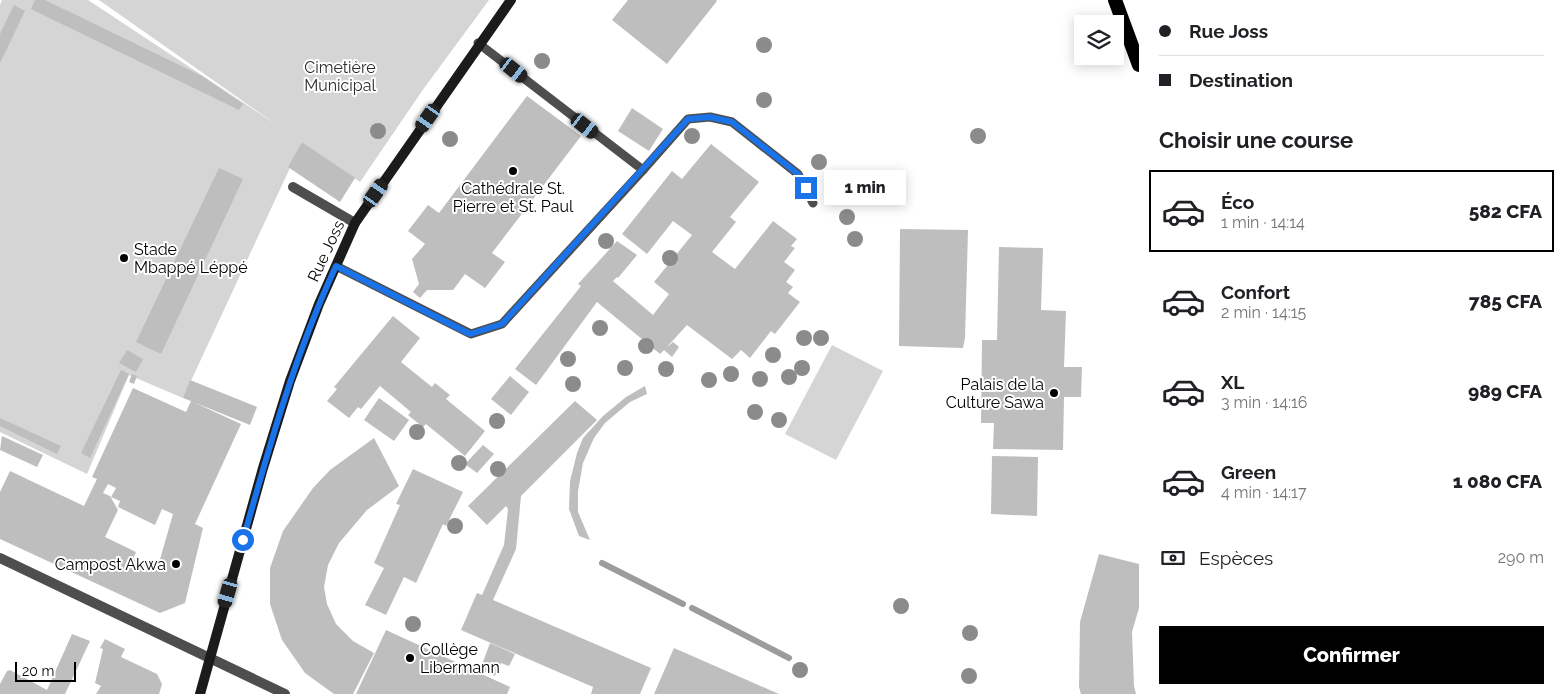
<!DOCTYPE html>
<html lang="fr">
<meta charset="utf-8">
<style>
:root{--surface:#fff;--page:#f6f6f6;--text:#202124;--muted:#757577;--line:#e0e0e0;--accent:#000}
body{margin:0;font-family:Raleway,sans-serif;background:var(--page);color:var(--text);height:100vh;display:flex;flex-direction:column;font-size:19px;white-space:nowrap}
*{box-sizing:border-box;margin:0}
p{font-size:16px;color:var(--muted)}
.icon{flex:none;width:28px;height:28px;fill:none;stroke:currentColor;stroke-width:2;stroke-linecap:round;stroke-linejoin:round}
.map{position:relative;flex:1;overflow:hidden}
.drawer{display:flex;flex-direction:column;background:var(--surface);width:425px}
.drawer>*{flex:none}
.top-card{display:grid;align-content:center;height:110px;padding:0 20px;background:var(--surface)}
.fabs{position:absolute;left:1074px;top:15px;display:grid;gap:10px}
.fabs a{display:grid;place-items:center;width:50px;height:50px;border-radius:0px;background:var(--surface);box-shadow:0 2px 12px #0003;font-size:25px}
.scale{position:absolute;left:15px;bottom:12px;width:61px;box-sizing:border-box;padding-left:5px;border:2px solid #000;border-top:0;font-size:14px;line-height:18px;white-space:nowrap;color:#000;-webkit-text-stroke:4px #fff;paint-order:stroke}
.end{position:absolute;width:22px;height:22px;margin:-11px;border:6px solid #1a73e8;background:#fff;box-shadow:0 0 0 2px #fff}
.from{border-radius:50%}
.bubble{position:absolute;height:35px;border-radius:0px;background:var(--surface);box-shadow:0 2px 12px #0003;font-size:16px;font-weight:800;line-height:35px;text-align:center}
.car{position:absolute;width:15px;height:30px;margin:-15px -8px;border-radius:6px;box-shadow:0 0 4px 1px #0007;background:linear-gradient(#222 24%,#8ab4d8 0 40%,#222 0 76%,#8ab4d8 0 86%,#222 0)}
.top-card b{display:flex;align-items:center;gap:18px;height:48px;font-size:19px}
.top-card b+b{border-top:1px solid var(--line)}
.top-card i{width:12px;height:12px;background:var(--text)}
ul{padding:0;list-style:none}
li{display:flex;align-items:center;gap:15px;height:82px;margin:0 10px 8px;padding:0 10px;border:2px solid transparent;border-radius:0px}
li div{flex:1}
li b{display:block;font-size:19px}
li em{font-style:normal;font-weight:800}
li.active{border-color:var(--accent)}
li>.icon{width:45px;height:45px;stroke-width:1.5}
h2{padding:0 20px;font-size:22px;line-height:60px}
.pay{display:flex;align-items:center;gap:12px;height:55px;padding:0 20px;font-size:19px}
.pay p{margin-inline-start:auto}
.primary-button{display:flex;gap:10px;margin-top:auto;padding:10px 20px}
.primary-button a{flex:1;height:58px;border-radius:0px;background:var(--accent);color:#fff;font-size:20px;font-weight:800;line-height:58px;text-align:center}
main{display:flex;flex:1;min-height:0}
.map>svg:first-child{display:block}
.green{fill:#d5d5d5}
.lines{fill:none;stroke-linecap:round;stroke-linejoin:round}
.stream{stroke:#9c9c9c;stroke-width:6}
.building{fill:#bebebe;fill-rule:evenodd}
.service{stroke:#4e4e4e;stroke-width:9}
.minor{stroke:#4e4e4e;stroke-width:10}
.secondary{stroke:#1b1b1b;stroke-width:10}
.trunk{stroke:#000;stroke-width:14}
.tree{fill:#8b8b8b}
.route{stroke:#1a73e8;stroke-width:6}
.poi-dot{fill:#000;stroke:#fff;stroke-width:2}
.labels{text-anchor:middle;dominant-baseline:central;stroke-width:4;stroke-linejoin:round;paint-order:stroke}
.park-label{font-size:16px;fill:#2c2c2c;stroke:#fff}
.poi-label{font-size:16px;fill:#000;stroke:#fff;text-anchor:start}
.street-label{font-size:16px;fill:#000;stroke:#fff}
</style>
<main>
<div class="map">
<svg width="1139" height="694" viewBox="0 0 1139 694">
<rect width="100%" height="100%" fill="#fff"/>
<g class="green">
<path d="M 2,0 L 88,0 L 277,125 L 99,0 L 489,0 L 422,91 L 360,182 L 302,142 L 183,398 L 129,375 L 87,474 L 0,432 L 0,5 Z"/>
<path d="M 832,345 L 883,371 L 836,460 L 785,434 Z"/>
</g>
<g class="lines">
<g class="stream">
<path d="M 602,563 L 683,604"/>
<path d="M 692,608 L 789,658"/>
</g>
</g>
<g class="building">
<path d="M 35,0 L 45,0 L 202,76 L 243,104 L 239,110 L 31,9 Z"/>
<path d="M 628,0 L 716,0 L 717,1 L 667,64 L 612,20 Z"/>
<path d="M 14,5 L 25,11 L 0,63 L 0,34 Z"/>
<path d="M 527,96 L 581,136 L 492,253 L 505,262 L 485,288 L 465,274 L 453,290 L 427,290 L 420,298 L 413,292 L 419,284 L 412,259 L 425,244 L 408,231 L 428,205 L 439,213 Z"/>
<path d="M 632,108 L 663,129 L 649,151 L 618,131 Z"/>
<path d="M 302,142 L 355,178 L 340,202 L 288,167 Z"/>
<path d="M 711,144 L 759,182 L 730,217 L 736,222 L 712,252 L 735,269 L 773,221 L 797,239 L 791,246 L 795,248 L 784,262 L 795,270 L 786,282 L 793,287 L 788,293 L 800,302 L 775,334 L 771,331 L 750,358 L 741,350 L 732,359 L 687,325 L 666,348 L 673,342 L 679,347 L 672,357 L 664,350 L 660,354 L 597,302 L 536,385 L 515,369 L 581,286 L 578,284 L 617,241 L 637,255 L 618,278 L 617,277 L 613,281 L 653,315 L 669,294 L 654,282 L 692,235 L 673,221 L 647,254 L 622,234 L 672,171 L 682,179 Z"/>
<path d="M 219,168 L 243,179 L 161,354 L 136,342 Z"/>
<path d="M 900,229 L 968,230 L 965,338 L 963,348 L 899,346 Z"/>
<path d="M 999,247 L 1043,248 L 1041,310 L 1066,311 L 1064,367 L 1082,367 L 1081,397 L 1064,397 L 1063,450 L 993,449 L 994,423 L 981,423 L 982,340 L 997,340 Z"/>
<path d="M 393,316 L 420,338 L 401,362 L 432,387 L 435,383 L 450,395 L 446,399 L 485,431 L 465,456 L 426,424 L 423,427 L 408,415 L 411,412 L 380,386 L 361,409 L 358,407 L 349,418 L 327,401 L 337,389 L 334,387 Z"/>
<path d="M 127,350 L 143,359 L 136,372 L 119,363 Z"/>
<path d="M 121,370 L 129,374 L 90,458 L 81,453 Z"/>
<path d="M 132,374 L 137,376 L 134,384 L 129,382 Z"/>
<path d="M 510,376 L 529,392 L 511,415 L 491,399 Z"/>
<path d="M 190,380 L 257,407 L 250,425 L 193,402 L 241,424 L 195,524 L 203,528 L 185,603 L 160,613 L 0,539 L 0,492 L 10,471 L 84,506 L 97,479 L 92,477 L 133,388 L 186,412 L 191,401 L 183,398 ZM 108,484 L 116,488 L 111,497 L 120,501 L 118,507 L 155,525 L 162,509 L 173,514 L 157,570 L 133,559 L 136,552 L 105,537 L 118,510 L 110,496 L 103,493 Z"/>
<path d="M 645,386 L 647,394 L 630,402 L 605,423 L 594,438 L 583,463 L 578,491 L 578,512 L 590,540 L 579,536 L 569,509 L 570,481 L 577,453 L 583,438 L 603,416 L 626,397 Z"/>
<path d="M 379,398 L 409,420 L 394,441 L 364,420 Z"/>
<path d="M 575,401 L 597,420 L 521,496 L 516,549 L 493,600 L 651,668 L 640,694 L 591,694 L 593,687 L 461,630 L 477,593 L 482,595 L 504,545 L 508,509 L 506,506 L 487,525 L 468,506 Z"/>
<path d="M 0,418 L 61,446 L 57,454 L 0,426 Z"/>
<path d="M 2,436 L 43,455 L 37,467 L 0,450 Z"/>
<path d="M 374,438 L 399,486 L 367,510 L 339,543 L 328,565 L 324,587 L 327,604 L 336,624 L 353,641 L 374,653 L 353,694 L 334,694 L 305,673 L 282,640 L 270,604 L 270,568 L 283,531 L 313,488 L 330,470 Z"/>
<path d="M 483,445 L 494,454 L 477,473 L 465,464 Z"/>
<path d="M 992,456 L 1038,457 L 1037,516 L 991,514 Z"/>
<path d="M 413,469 L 463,492 L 446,526 L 443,524 L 416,583 L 404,577 L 386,615 L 365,605 L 384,568 L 374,563 L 400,505 L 396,504 Z"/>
<path d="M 1099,554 L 1139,564 L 1139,608 L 1132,632 L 1134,686 L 1136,694 L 1081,694 L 1079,687 L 1080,622 Z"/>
<path d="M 386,630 L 510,687 L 507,694 L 356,694 Z"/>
<path d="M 72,634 L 90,641 L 65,694 L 0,694 L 0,684 L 7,671 L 10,670 L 47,690 Z"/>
<path d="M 105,639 L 125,649 L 121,657 L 157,674 L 162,684 L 159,694 L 96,694 L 101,686 L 95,683 L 103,649 L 100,648 Z"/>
<path d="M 490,643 L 515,654 L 509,666 L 501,663 L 495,676 L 480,670 Z"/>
<path d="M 674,648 L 779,694 L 654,694 Z"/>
</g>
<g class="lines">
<g class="service">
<path d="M 643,170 L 688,119 L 710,117 L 732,122 L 798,174 L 813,203"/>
<path d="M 336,266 L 471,334 L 502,324 L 643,170 L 478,43"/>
</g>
<g class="minor">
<path d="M 293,187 L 355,223"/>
<path d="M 0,558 L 285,694"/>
</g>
<path class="secondary" d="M 200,694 L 263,468 L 290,381 L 319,304 L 355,223 L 511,0"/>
<path class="trunk" d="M 1115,0 L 1139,65"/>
</g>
<g class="tree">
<circle cx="764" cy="45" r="8"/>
<circle cx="542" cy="61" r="8"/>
<circle cx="764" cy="100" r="8"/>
<circle cx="378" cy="131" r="8"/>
<circle cx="692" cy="136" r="8"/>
<circle cx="978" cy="136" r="8"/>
<circle cx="450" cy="139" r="8"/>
<circle cx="819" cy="162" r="8"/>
<circle cx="847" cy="217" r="8"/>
<circle cx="855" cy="239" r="8"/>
<circle cx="606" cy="241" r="8"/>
<circle cx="670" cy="258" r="8"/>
<circle cx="600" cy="328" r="8"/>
<circle cx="804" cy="338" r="8"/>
<circle cx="821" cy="338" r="8"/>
<circle cx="646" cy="346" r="8"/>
<circle cx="773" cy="355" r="8"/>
<circle cx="568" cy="359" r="8"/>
<circle cx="625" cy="368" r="8"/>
<circle cx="802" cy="368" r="8"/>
<circle cx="666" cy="369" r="8"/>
<circle cx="731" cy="374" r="8"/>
<circle cx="789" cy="377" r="8"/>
<circle cx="760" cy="379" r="8"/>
<circle cx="709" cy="380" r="8"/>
<circle cx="573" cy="384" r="8"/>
<circle cx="755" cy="412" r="8"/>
<circle cx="779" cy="420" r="8"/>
<circle cx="497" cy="421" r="8"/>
<circle cx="417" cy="432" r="8"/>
<circle cx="459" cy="463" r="8"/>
<circle cx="498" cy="469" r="8"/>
<circle cx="455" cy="526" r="8"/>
<circle cx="901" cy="606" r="8"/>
<circle cx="413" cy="624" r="8"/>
<circle cx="970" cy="633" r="8"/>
<circle cx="800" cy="670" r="8"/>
<circle cx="969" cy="676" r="8"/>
</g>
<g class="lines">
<path class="route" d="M 243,540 C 269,447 295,354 336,266 L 470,334 L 502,324 L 688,119 L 710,117 L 732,122 L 798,174 L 806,188"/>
</g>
<g class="poi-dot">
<circle cx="513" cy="171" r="5"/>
<circle cx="124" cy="258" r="5"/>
<circle cx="1054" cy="393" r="5"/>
<circle cx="176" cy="564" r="5"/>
<circle cx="410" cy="658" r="5"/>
</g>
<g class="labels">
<g class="park-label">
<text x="340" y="67">Cimetière<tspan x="340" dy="18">Municipal</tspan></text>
</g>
<g class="poi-label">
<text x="513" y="188" text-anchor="middle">Cathédrale St.<tspan x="513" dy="18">Pierre et St. Paul</tspan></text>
<text x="134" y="249">Stade<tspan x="134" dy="18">Mbappé Léppé</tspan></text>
<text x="1044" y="384" text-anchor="end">Palais de la<tspan x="1044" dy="18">Culture Sawa</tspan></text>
<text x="166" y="564" text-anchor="end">Campost Akwa</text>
<text x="420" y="649">Collège<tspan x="420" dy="18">Libermann</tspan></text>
</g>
<g class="street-label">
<text transform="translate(326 251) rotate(-65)">Rue Joss</text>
</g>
</g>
</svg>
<div class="fabs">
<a><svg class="icon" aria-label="layers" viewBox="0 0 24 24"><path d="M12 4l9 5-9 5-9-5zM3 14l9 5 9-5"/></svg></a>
</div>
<div class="scale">20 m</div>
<i class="end from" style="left:243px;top:540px"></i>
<i class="end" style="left:806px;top:188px"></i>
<div class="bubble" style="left:824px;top:170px;width:82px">1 min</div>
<i class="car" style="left:514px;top:70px;rotate:128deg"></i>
<i class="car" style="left:428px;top:118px;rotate:215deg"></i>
<i class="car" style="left:585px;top:126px;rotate:128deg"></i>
<i class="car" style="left:376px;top:193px;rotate:35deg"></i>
<i class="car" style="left:228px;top:593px;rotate:196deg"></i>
</div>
<section class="drawer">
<div class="top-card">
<b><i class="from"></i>Rue Joss</b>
<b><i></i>Destination</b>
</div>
<h2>Choisir une course</h2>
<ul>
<li class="active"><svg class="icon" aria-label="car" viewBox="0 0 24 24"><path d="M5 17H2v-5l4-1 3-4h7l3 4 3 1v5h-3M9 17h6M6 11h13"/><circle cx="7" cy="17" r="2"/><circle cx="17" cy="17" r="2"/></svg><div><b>Éco</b><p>1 min · 14:14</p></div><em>582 CFA</em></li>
<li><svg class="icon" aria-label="car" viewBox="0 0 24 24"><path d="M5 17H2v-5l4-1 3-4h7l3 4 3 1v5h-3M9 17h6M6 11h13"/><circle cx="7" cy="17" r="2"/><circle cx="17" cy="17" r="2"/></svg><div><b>Confort</b><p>2 min · 14:15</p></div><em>785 CFA</em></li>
<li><svg class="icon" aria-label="car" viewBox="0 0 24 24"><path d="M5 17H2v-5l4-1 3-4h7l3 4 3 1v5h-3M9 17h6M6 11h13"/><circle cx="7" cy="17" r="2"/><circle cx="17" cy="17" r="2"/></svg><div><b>XL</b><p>3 min · 14:16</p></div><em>989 CFA</em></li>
<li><svg class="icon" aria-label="car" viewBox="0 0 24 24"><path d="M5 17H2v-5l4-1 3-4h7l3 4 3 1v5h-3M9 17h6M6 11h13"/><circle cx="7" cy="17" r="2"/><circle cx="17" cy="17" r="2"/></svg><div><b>Green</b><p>4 min · 14:17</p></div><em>1 080 CFA</em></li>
</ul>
<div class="pay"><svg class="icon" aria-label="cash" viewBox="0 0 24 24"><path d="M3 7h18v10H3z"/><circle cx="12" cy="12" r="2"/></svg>Espèces<p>290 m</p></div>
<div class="primary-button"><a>Confirmer</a></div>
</section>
</main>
